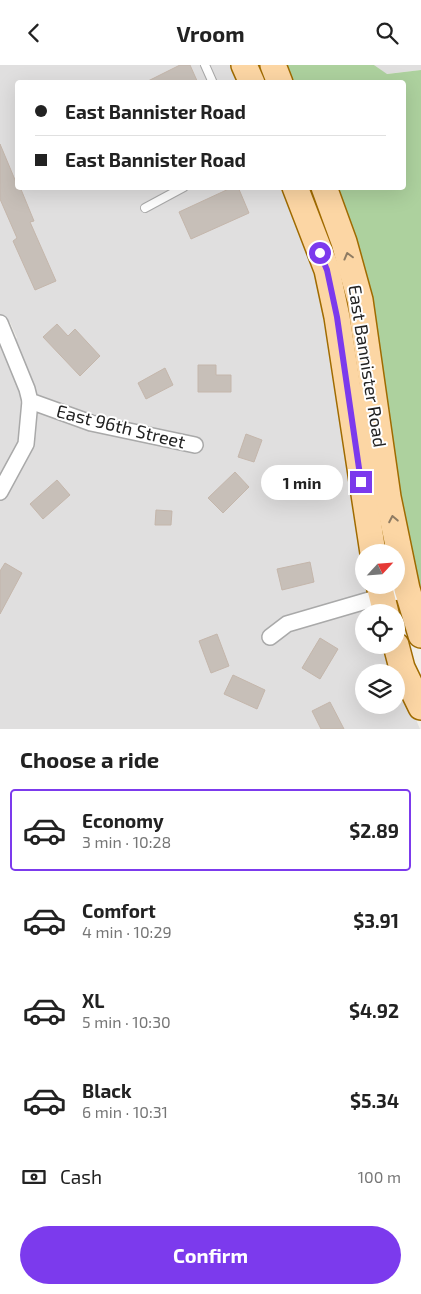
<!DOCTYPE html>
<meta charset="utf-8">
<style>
:root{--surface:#fff;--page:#f2f2f2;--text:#222;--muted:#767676;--line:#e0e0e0;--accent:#7c3aed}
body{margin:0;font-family:"Exo 2",sans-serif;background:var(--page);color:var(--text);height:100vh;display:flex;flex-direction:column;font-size:19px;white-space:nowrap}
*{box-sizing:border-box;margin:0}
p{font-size:16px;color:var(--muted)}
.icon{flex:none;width:28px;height:28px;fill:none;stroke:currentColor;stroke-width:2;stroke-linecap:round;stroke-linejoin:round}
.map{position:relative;height:664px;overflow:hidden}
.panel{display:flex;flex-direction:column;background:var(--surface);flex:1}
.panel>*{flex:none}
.banner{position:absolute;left:15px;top:15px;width:391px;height:110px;border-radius:5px;box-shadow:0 5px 20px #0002;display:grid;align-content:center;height:110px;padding:0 20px;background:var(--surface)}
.needle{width:32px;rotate:64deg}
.tools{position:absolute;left:355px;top:479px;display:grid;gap:10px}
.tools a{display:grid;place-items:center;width:50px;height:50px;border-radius:50%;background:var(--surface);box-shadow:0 5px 20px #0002;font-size:25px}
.end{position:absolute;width:22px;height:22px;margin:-11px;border:6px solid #7c3aed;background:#fff;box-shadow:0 0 0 2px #fff}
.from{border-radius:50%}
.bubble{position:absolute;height:35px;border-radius:18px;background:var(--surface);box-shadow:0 5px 20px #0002;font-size:16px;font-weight:700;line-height:35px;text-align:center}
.banner b{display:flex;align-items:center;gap:18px;height:48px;font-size:19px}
.banner b+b{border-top:1px solid var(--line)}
.banner i{width:12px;height:12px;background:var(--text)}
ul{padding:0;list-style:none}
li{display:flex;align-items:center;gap:15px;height:82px;margin:0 10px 8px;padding:0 10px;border:2px solid transparent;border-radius:5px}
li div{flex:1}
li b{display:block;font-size:19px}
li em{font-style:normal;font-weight:700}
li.active{border-color:var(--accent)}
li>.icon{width:45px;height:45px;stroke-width:1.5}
h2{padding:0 20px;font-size:22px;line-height:60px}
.pay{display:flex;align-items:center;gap:12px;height:55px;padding:0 20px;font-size:19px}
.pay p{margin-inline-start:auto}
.cta{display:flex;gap:10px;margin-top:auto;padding:10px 20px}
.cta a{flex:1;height:58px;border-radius:30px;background:var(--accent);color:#fff;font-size:20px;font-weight:700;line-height:58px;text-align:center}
header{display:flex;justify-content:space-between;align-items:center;height:65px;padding:0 20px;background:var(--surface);font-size:22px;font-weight:700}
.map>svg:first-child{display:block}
.residential{fill:#e0dfdf}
.forest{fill:#add19e}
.building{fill:#c7bfb8;stroke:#c4b6ab}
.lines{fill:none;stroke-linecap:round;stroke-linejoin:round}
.lane-casing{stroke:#a9a9a9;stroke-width:10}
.street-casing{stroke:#a9a9a9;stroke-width:18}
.primary-casing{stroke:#a06b00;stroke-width:28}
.lane{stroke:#fff;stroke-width:8}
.street{stroke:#fff;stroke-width:15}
.primary{stroke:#fcd6a4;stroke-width:25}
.oneway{stroke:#8f7c63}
.route{stroke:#7c3aed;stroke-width:6}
.labels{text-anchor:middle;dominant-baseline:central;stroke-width:4;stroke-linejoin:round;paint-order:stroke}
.street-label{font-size:18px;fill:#222;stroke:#fff}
</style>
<header><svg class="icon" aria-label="back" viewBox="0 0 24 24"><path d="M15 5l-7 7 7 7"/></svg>Vroom<svg class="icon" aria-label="search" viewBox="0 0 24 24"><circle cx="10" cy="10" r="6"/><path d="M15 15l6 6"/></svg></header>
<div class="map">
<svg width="421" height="664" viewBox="0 0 421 664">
<rect width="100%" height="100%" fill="#f2efe9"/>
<g class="residential">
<path d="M 0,0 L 236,0 L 243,17 L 18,18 L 18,122 L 287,123 L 324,237 L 335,299 L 349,411 L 364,505 L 364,520 L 367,520 L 376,547 L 364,548 L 364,580 L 386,580 L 396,607 L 364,608 L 364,640 L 396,640 L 396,608 L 420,664 L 0,664 L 0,281 L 17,273 L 10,257 L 0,261 Z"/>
<path d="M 374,0 L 421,0 L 421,5 L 386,9 Z"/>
</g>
<path class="forest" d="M 285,0 L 374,0 L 387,9 L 421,5 L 421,537 L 333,123 L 404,122 L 404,18 L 292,17 Z"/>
<g class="building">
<path d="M 180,0 L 190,0 L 198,18 L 144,18 Z"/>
<path d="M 0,79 L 18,122 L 20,122 L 34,156 L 30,157 L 56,216 L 35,225 L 13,176 L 17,173 L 0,134 Z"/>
<path d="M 233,122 L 238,122 L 249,148 L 191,174 L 179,147 Z"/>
<path d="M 57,259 L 68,271 L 75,264 L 100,291 L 80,311 L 43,272 Z"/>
<path d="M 198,300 L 216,300 L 216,310 L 231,310 L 231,327 L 198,327 Z"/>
<path d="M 165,303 L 173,320 L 146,334 L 138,318 Z"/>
<path d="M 246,369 L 262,375 L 254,397 L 238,392 Z"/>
<path d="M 235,407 L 249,422 L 223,448 L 208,433 Z"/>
<path d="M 57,415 L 70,430 L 43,454 L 30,439 Z"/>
<path d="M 156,445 L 172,446 L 171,460 L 155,460 Z"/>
<path d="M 310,497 L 314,517 L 282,525 L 277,504 Z"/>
<path d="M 5,498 L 22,508 L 0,549 L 0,506 Z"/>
<path d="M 217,569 L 229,601 L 211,608 L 199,576 Z"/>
<path d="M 320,573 L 338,584 L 320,614 L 302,603 Z"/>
<path d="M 233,610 L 265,625 L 257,644 L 224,629 Z"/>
<path d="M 330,637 L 344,664 L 321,664 L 312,646 Z"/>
</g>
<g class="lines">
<g class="lane-casing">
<g id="lane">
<path d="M 205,0 L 213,18"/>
<path d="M 145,143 L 184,122"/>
</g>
</g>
<g class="street-casing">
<g id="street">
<path d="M 0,258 L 27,324 L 30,336 L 91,358 L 195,380"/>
<path d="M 0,427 L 26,379 L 30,336"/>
<path d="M 270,572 L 287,559 L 407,524"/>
</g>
</g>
<g class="primary-casing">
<g id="primary">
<path d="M 244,0 L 252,18"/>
<path d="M 273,0 L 280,18"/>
<path d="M 295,122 L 327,205 L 337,252 L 373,488"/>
<path d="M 324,122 L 344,177 L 360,235 L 388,432 L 407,524 L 421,570"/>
<path d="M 379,520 L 386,548"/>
<path d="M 396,580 L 402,603 L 421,642"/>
</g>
</g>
<use href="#lane" class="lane"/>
<use href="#street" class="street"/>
<use href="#primary" class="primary"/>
</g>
<defs><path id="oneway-chevron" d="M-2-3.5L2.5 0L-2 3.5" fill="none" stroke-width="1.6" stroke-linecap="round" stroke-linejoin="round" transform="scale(1.25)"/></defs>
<g class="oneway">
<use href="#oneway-chevron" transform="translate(348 191) rotate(-105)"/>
<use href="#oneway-chevron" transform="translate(393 454) rotate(-101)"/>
</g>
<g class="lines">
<path class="route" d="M 320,188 L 327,205 L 337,252 L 361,417"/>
</g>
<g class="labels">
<g class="street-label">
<text transform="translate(368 301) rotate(81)">East Bannister Road</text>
<text transform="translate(121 361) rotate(14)">East 96th Street</text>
</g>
</g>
</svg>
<div class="tools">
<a><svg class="needle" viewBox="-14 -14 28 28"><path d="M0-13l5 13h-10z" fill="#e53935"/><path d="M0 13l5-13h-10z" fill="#767676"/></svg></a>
<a><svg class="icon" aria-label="locate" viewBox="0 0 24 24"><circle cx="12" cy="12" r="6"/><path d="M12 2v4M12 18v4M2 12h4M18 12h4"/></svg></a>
<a><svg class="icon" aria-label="layers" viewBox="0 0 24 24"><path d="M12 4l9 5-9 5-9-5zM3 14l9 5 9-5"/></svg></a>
</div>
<i class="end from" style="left:320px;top:188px"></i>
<i class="end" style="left:361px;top:417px"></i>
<div class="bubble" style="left:261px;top:400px;width:82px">1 min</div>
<div class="banner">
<b><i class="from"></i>East Bannister Road</b>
<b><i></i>East Bannister Road</b>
</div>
</div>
<section class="panel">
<h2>Choose a ride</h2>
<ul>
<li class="active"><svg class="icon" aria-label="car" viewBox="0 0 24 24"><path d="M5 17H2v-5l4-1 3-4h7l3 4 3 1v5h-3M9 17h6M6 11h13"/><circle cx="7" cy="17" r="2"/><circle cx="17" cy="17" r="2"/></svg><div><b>Economy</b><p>3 min · 10:28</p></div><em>$2.89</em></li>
<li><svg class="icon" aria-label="car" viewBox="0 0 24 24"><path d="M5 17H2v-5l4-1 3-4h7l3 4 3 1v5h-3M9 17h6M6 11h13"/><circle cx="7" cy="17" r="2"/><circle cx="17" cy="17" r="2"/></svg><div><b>Comfort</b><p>4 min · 10:29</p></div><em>$3.91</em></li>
<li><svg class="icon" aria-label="car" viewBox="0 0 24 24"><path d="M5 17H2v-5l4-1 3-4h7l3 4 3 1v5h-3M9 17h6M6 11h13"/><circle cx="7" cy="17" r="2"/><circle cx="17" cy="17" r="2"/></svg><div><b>XL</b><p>5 min · 10:30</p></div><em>$4.92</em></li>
<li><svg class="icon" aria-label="car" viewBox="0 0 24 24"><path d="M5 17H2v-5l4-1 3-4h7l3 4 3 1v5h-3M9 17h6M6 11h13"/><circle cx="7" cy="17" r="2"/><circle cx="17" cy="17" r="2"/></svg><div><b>Black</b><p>6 min · 10:31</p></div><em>$5.34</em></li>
</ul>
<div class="pay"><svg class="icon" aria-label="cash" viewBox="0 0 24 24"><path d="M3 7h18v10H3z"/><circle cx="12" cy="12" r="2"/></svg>Cash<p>100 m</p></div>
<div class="cta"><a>Confirm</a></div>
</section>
